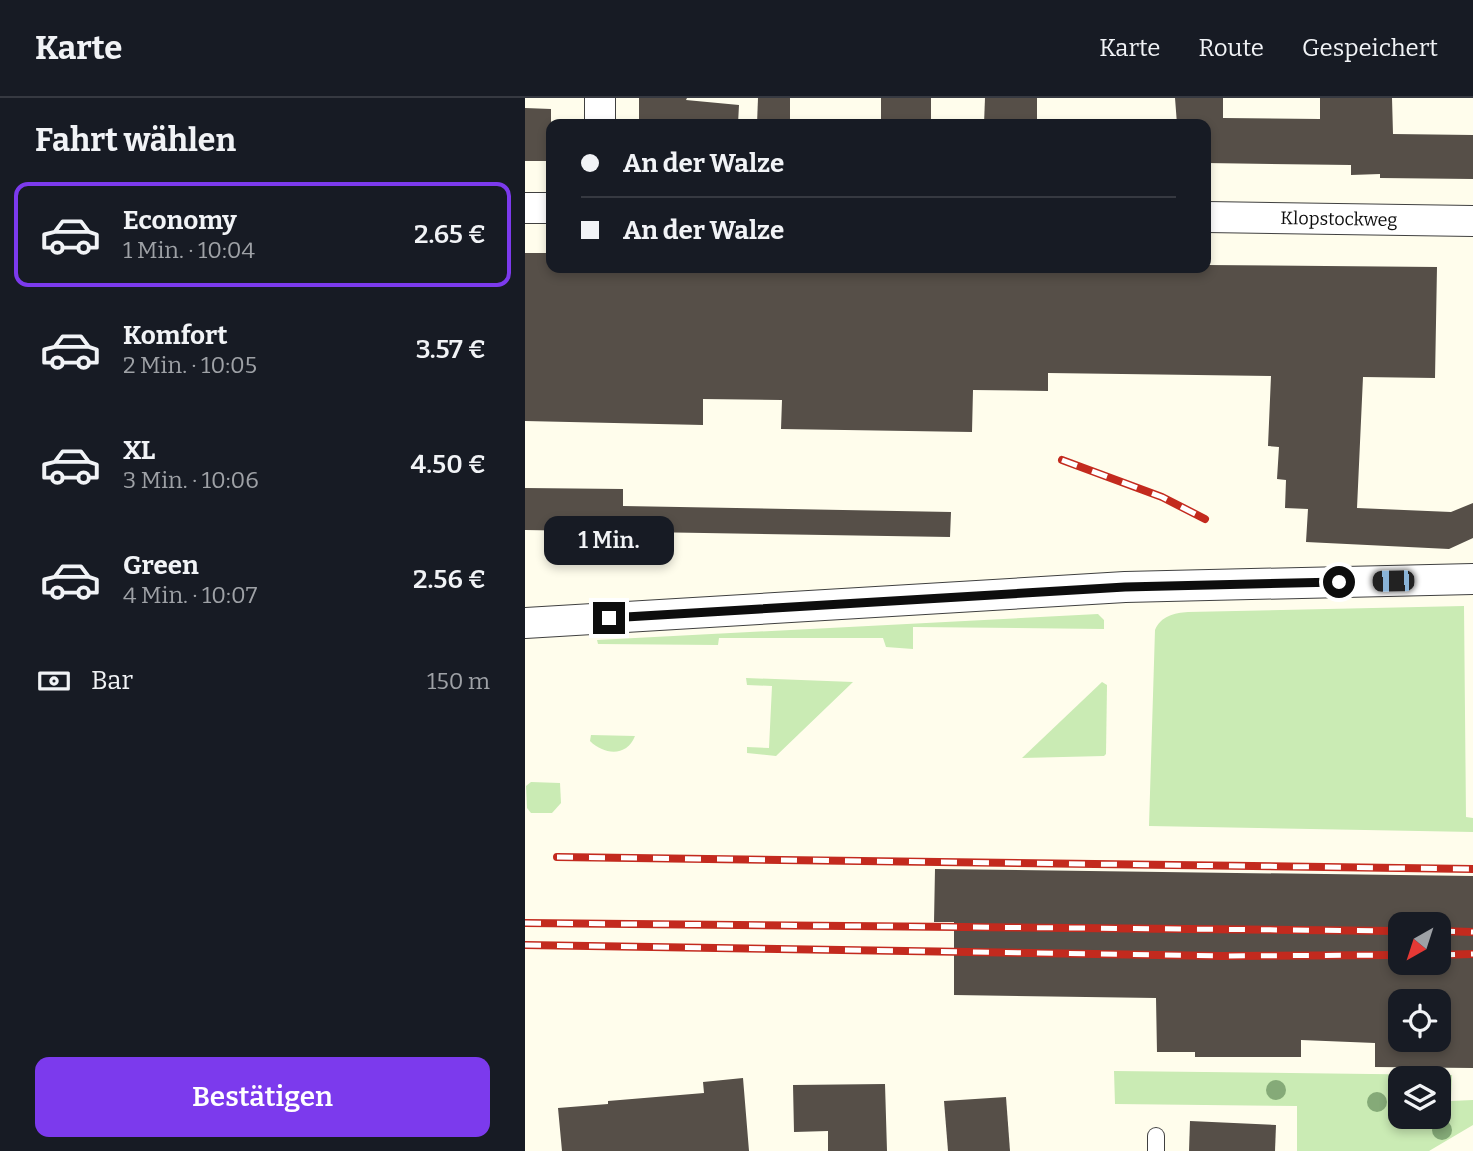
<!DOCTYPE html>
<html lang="de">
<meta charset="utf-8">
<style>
:root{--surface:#171b24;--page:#20242c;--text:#f1f3f6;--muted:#9ea1a6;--line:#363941;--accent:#7c3aed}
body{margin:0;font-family:Bitter,serif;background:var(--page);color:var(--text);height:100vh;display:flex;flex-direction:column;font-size:26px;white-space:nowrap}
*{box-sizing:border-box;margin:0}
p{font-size:23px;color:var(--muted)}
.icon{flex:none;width:38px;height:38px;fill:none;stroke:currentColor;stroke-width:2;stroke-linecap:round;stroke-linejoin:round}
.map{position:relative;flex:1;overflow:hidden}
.side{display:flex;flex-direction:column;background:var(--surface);width:525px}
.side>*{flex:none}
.banner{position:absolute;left:21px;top:21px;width:665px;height:154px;border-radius:14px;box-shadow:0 4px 10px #0003;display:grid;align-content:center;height:154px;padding:0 35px;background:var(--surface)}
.needle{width:46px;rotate:219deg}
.controls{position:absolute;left:863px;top:814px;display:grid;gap:14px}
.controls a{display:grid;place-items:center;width:63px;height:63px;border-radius:14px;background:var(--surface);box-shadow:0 4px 10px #0003;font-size:35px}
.end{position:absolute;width:32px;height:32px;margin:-16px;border:9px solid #0d0d0d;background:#fff;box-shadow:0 0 0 4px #fff}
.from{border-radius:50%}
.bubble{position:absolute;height:49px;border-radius:14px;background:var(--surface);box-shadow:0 4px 10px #0003;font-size:23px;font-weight:600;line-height:49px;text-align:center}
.car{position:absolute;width:21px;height:42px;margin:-21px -10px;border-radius:9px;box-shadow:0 0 5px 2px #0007;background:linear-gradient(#222 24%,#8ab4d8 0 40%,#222 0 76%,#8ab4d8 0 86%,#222 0)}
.banner b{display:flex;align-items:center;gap:24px;height:66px;font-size:26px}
.banner b+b{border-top:2px solid var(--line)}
.banner i{width:18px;height:18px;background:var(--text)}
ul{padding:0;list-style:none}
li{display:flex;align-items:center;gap:21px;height:105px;margin:0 14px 10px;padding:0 21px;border:4px solid transparent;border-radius:14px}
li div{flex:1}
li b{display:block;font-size:26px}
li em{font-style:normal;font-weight:600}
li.on{border-color:var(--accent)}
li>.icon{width:63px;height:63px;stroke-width:1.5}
h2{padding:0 35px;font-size:32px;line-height:84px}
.pay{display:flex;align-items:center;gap:18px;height:77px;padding:0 35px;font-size:26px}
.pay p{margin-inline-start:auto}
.cta{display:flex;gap:14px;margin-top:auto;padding:14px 35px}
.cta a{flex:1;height:80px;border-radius:14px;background:var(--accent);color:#fff;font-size:28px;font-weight:600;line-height:80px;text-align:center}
header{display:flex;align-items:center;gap:42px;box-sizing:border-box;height:98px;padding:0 35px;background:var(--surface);border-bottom:2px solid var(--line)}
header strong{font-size:33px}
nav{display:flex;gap:38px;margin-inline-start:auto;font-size:24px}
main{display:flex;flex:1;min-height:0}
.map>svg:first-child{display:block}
.green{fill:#caebb4;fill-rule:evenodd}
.building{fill:#564f48;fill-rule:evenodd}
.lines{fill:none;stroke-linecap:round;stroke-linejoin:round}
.service-casing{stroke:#404040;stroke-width:18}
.minor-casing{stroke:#404040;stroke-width:32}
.service{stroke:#fff;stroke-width:16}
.minor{stroke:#fff;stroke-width:30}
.rail-casing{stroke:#c32a1e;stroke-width:8}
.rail{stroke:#fff;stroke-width:5;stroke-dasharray:16;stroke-linecap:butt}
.tree{fill:#85aa78}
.route{stroke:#0d0d0d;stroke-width:9}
.labels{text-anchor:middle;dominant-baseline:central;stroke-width:7;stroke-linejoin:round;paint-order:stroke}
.street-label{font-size:18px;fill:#0d0d0d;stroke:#fff}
</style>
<header>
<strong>Karte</strong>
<nav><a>Karte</a><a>Route</a><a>Gespeichert</a></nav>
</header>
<main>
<section class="side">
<h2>Fahrt wählen</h2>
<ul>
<li class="on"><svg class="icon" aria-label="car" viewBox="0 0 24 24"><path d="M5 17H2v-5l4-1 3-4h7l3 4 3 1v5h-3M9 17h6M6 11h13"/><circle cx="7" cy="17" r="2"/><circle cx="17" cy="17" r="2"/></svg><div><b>Economy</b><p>1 Min. · 10:04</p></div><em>2.65 €</em></li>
<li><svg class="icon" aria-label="car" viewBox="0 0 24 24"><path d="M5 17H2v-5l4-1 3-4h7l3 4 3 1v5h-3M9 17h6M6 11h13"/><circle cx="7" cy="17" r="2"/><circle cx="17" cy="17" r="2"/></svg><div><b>Komfort</b><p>2 Min. · 10:05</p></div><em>3.57 €</em></li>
<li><svg class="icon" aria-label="car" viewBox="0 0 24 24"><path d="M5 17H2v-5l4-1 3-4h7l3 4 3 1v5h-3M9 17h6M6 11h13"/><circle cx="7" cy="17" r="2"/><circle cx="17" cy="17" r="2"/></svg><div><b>XL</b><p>3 Min. · 10:06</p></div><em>4.50 €</em></li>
<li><svg class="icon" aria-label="car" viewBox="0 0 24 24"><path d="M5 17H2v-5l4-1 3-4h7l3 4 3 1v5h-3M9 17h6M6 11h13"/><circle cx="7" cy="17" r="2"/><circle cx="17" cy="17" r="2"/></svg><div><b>Green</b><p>4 Min. · 10:07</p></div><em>2.56 €</em></li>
</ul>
<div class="pay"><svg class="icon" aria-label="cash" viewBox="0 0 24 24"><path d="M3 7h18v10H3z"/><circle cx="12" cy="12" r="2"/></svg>Bar<p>150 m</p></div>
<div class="cta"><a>Bestätigen</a></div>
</section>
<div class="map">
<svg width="948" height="1053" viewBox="0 0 948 1053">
<rect width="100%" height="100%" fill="#fffdec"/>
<g class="green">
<path d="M 939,508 L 941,719 L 948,720 L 948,734 L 624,728 L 630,532 C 636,518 649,515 663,514 Z"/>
<path d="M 573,516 L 579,522 L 579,531 L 388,529 L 388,551 L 361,549 L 358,540 L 194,540 L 193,547 L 73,546 L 72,542 Z"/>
<path d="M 221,580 L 328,584 L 251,658 L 222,655 L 222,649 L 244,650 L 247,588 L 222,587 Z"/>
<path d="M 577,584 L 582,587 L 581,656 L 579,658 L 497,660 Z"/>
<path d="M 66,637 L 110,638 C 102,659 79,657 65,643 Z"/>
<path d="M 6,684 L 35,685 L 36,705 L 27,715 L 6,715 L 2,710 L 1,688 Z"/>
<path d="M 589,973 L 927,977 L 926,1003 L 948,1002 L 948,1027 L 904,1053 L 772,1053 L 772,1008 L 590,1006 ZM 914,980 L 914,1018 L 875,1018 L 875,980 Z"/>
</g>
<g class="building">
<path d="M 114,0 L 162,0 L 161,2 L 214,7 L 213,26 L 114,26 Z"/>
<path d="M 233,0 L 265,0 L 265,26 L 232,26 Z"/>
<rect x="356" y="0" width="50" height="26"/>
<path d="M 460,0 L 512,0 L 512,26 L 459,26 Z"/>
<path d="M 650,0 L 698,0 L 698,20 L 795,21 L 795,0 L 867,0 L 868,36 L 948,37 L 948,81 L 855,80 L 855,76 L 826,77 L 826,67 L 681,65 L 681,26 L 652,26 Z"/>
<path d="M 0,10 L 26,11 L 26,63 L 0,63 Z"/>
<path d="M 0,155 L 26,155 L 26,170 L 681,170 L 681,167 L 912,169 L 910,280 L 838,279 L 832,410 L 926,414 L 948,405 L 948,440 L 924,451 L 781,444 L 783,411 L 760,410 L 761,382 L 752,381 L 754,349 L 743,348 L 746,278 L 523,275 L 523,293 L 448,292 L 447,334 L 256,331 L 257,302 L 178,301 L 178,327 L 0,323 Z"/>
<path d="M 0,390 L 98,391 L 98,408 L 426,414 L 425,439 L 0,432 Z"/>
<path d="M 410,771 L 948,778 L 948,970 L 850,969 L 850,945 L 776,942 L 776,959 L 670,959 L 670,954 L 632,954 L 631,900 L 429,897 L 429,824 L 409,824 ZM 875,826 L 914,826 L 914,864 L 875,864 ZM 875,903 L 914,903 L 914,942 L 875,942 Z"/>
<path d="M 218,980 L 224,1053 L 37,1053 L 33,1010 L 83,1006 L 83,1003 L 179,995 L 178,984 Z"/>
<path d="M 360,986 L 362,1053 L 303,1053 L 303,1033 L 269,1034 L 268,987 Z"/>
<path d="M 481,999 L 485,1053 L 423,1053 L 419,1003 Z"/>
<path d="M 665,1023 L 751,1027 L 750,1053 L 664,1053 Z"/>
</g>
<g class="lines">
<g class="service-casing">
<path id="service" d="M 631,1038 L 631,1053"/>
</g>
<g class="minor-casing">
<g id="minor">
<path d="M 75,0 L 75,26"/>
<path d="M 0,110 L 26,110"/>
<path d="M 681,119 L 948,123"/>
<path d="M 0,525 L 600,489 L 948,481"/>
</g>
</g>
<use href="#service" class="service"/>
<use href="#minor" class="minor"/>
<g class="rail-casing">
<g id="rail">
<path d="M 537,362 L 637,399 L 680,421"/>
<path d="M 32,759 L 948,771"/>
<path d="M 0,825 L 875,833"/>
<path d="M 914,833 L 948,834"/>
<path d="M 0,847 L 697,858 L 875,857"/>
<path d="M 914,857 L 948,856"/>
</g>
</g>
<use href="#rail" class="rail"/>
</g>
<g class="tree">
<circle cx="751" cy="992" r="10"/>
<circle cx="852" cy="1004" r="10"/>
<circle cx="917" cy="1032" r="10"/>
</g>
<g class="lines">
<path class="route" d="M 84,520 L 600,489 L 814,484"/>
</g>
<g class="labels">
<g class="street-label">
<text transform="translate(814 121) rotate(1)">Klopstockweg</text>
</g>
</g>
</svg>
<div class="controls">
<a><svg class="needle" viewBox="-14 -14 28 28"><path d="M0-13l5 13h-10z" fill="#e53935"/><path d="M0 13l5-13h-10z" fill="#9ea1a6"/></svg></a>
<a><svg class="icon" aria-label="locate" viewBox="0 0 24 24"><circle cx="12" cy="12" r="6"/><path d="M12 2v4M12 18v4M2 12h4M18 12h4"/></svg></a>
<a><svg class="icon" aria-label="layers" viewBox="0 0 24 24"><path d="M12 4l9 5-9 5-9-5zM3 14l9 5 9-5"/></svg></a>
</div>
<i class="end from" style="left:814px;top:484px"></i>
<i class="end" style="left:84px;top:520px"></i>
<div class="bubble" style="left:19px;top:418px;width:130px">1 Min.</div>
<i class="car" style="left:868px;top:483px;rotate:269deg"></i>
<div class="banner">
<b><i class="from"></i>An der Walze</b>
<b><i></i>An der Walze</b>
</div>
</div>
</main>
